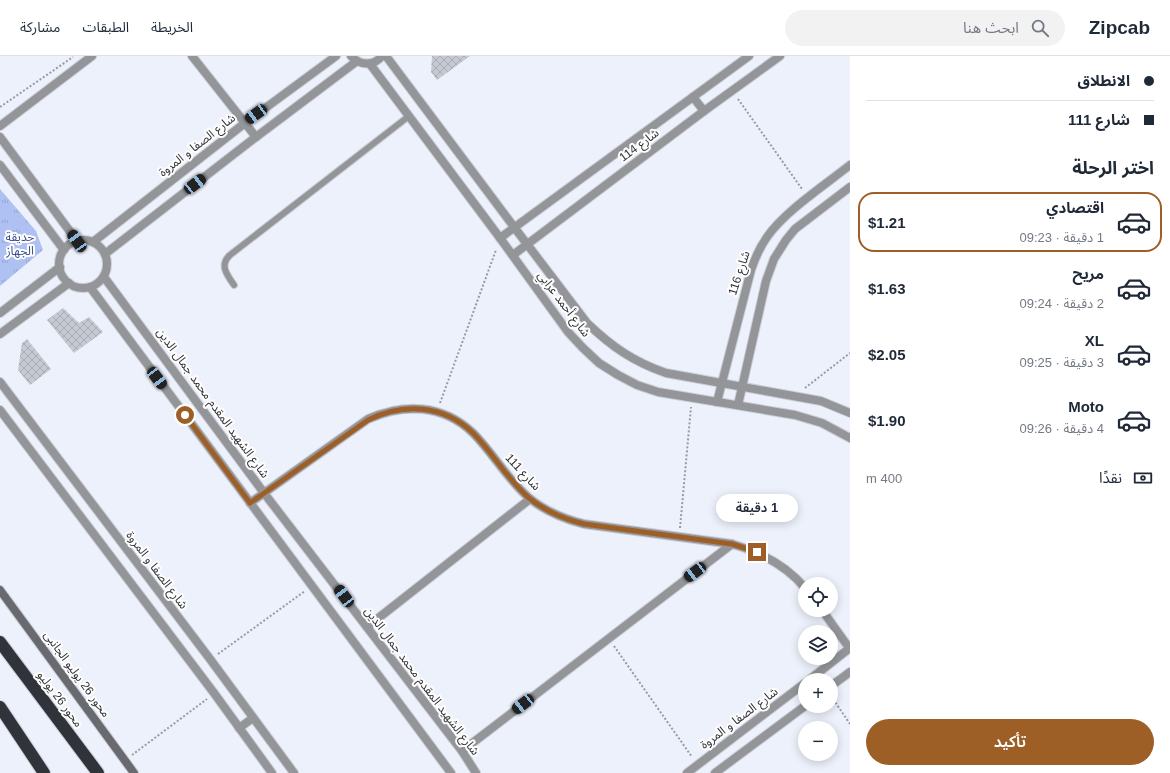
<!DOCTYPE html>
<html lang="ar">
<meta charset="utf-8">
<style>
:root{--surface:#fff;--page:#f2f2f3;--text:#1f2937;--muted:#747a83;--line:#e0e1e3;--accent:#9d5f26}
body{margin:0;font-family:Arial,"Noto Sans Arabic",sans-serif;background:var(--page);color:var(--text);direction:rtl;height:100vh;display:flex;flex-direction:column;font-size:15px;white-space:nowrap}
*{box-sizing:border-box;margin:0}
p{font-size:13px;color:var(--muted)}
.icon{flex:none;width:22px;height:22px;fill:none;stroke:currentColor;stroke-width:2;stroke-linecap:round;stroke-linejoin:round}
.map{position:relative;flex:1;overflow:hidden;direction:ltr}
.side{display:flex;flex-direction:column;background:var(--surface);width:320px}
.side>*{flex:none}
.hud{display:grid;align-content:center;height:88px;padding:0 16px;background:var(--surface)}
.fabs{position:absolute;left:798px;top:521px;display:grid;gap:8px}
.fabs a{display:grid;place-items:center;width:40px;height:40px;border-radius:50%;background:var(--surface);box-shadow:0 2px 10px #0003;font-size:20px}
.end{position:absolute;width:18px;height:18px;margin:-9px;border:5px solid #9d5f26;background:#fff;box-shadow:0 0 0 2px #fff}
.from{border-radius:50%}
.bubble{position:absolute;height:28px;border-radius:14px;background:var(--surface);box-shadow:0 2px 10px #0003;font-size:13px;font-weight:600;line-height:28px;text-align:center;direction:rtl}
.car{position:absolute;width:12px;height:24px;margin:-12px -6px;border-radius:5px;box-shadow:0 0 3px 1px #0007;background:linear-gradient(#222 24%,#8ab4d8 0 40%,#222 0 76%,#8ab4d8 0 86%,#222 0)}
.hud b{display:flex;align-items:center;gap:14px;height:38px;font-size:15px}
.hud b+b{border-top:1px solid var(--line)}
.hud i{width:10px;height:10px;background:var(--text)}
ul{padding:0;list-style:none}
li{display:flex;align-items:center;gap:12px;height:60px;margin:0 8px 6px;padding:0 8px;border:2px solid transparent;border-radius:16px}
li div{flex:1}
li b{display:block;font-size:15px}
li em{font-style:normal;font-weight:600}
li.current{border-color:var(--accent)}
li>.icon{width:36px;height:36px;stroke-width:1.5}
h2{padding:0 16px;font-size:18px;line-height:48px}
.pay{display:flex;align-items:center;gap:10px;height:44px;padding:0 16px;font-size:15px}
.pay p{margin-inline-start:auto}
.primary-button{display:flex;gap:8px;margin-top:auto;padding:8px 16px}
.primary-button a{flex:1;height:46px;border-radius:24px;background:var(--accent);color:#fff;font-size:16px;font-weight:600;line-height:46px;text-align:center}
header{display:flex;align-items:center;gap:24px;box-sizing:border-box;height:56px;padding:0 20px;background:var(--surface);border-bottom:1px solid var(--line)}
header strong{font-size:19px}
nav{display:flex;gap:22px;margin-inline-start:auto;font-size:14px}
.search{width:280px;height:36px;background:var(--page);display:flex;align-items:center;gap:10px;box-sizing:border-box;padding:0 14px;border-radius:22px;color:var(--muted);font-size:15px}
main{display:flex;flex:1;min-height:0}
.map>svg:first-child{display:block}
.park{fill:url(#park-tufts)}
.building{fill:url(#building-cross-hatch)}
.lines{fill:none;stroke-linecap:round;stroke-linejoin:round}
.lane-casing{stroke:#cbced7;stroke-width:8}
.street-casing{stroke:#cbced7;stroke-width:10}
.secondary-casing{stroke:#cbced7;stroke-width:10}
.highway-casing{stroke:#cbced7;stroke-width:14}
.path{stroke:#989ba2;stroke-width:2;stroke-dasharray:2 2;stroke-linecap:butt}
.lane{stroke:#949599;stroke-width:6}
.street{stroke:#949599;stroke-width:8}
.secondary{stroke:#686a70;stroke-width:8}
.highway{stroke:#30333a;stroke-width:12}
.route{stroke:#9d5f26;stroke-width:5}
.labels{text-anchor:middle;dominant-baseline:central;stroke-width:4;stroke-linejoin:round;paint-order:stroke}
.street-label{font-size:12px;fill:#303135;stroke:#fefefe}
.park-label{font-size:12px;fill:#3a4d8e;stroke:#fefefe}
</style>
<header>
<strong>Zipcab</strong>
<div class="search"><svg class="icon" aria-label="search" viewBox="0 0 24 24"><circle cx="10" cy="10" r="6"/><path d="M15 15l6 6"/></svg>ابحث هنا</div>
<nav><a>الخريطة</a><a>الطبقات</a><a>مشاركة</a></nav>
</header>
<main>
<section class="side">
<div class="hud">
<b><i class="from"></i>الانطلاق</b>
<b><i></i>شارع 111</b>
</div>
<h2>اختر الرحلة</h2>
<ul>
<li class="current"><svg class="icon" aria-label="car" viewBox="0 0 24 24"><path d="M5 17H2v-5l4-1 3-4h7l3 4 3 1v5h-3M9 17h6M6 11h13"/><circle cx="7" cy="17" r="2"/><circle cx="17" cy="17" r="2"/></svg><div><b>اقتصادي</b><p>1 دقيقة · 09:23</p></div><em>$1.21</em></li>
<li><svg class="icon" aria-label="car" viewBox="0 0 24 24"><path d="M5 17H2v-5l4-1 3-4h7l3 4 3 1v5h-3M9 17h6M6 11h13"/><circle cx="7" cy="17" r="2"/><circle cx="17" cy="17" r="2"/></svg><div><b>مريح</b><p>2 دقيقة · 09:24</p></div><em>$1.63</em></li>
<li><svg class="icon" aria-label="car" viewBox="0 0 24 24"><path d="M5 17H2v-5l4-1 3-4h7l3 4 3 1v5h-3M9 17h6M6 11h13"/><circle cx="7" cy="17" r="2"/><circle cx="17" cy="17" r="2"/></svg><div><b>XL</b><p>3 دقيقة · 09:25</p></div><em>$2.05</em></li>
<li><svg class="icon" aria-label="car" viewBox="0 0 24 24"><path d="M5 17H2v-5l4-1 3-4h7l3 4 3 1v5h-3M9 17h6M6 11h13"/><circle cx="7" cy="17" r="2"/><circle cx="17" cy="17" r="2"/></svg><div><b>Moto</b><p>4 دقيقة · 09:26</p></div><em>$1.90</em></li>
</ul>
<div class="pay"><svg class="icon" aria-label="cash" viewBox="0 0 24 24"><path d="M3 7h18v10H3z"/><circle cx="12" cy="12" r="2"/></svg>نقدًا<p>400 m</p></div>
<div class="primary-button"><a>تأكيد</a></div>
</section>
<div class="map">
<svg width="850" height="717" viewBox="0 0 850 717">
<defs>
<pattern id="park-tufts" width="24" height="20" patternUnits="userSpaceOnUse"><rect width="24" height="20" fill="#afc1f2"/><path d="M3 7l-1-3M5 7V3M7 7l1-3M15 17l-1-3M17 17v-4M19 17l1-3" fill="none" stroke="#97a6d0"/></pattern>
<pattern id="building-cross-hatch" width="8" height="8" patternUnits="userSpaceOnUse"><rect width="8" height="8" fill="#c5c9d2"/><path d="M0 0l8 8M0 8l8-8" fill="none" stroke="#aaadb5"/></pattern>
</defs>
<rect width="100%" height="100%" fill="#edf1fb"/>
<path class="park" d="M 0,133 L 36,175 L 43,194 L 0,230 Z"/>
<g class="building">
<path d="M 432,0 L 470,0 L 437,24 L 431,16 Z"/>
<path d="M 63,252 L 79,267 L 89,261 L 103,276 L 74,297 L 47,264 Z"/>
<path d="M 27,283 L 51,313 L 30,329 L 18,314 L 22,287 Z"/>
</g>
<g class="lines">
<g class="lane-casing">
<path id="lane" d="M 234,229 C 227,219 219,209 230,199 L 409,60"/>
</g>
<g class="street-casing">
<g id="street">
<path d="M 192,0 L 256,81"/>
<path d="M 351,0 C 360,10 374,10 382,0"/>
<path d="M 386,0 L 514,171 L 587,267 C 612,291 634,306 666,317 L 821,345 L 850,357"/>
<path d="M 370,8 L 500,182 L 568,276 L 583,292 L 599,307 L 618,319 L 637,329 L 658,336 L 795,359 L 822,367 L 850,382"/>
<path d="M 693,41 L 704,55"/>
<path d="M 0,70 L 92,0"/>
<path d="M 0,81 L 77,185"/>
<path d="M 0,109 L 64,194"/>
<path d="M 500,182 L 749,0"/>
<circle cx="83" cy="208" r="24"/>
<path d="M 93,186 L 245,67 L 336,0"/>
<path d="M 105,198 L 256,81 L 357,5"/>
<path d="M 513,199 L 704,55 L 780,0"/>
<path d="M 104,221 L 264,437 L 462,695 L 476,717"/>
<path d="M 90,231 L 451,717"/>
<path d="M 0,257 L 60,211"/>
<path d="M 0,278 L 69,227"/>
<path d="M 0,326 L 210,603 L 294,717"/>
<path d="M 717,346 L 751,214 C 755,202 760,191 767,181 C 785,155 825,129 850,109"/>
<path d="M 738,349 L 766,225 L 774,203 L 786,184 L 795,173 L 850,131"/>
<path d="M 0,354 L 214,637 L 272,717"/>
<path d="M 250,447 L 368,363 C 403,347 443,348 473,377 C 493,397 507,423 529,442 C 545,455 564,463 584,468 L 732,488 C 760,496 786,509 805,532"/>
<path d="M 822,554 L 850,593"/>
<path d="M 367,571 L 530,443"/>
<path d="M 809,624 L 850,592"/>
<path d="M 831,630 L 850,616"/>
<path d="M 239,672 L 253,662"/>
<path d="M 462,695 L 732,488"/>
<path d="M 687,717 L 805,627"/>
<path d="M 715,717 L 805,650"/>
</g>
</g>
<g class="secondary-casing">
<path id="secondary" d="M 0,534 L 134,717"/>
</g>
<g class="highway-casing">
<g id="highway">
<path d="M 0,586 L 98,717"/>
<path d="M 0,651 L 44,717"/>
</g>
</g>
<g class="path">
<path d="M 738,43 L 802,133"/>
<path d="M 0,51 L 73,1"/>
<path d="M 805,332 L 850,297"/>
<path d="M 440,347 L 496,194"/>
<path d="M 680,472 L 691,351"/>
<path d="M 614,590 L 692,701"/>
<path d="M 218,598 L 305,535"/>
<path d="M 831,640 L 850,668"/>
<path d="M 132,699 L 207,643"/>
</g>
<use href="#lane" class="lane"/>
<use href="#street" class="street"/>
<use href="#secondary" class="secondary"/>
<use href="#highway" class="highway"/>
</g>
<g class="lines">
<path class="route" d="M 185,359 L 250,447 L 368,364 C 403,347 443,348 473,377 C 493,397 507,423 529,442 C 545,455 564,463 584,468 L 732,488 L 757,496"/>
</g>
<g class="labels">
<g class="street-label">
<text transform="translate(197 89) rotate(-38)">شارع الصفا و المروة</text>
<text transform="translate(639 89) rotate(-37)">شارع 114</text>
<text transform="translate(739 217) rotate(-72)">شارع 116</text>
<text transform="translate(564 248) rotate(53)">شارع أحمد عرابي</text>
<text transform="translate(213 347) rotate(54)">شارع الشهيد المقدم محمد جمال الدين</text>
<text transform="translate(523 416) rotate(47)">شارع 111</text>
<text transform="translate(157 514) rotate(53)">شارع الصفا و المروة</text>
<text transform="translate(77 618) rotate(54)">محور 26 يوليو الجانبى</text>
<text transform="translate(422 625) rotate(53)">شارع الشهيد المقدم محمد جمال الدين</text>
<text transform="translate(60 643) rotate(53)">محور 26 يوليو</text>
<text transform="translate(739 662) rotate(-37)">شارع الصفا و المروة</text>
</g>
<g class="park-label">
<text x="20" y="181">حديقة<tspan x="20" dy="14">الجهاز</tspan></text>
</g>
</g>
</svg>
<div class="fabs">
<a><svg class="icon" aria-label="locate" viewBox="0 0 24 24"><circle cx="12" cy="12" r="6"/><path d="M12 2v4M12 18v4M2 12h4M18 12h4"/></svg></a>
<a><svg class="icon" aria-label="layers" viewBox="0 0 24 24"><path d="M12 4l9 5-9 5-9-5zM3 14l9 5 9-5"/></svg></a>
<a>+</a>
<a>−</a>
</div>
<i class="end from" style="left:185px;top:359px"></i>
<i class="end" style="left:757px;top:496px"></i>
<div class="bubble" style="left:716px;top:438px;width:82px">1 دقيقة</div>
<i class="car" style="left:256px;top:58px;rotate:234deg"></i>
<i class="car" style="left:195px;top:128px;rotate:52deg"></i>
<i class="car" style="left:77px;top:185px;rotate:325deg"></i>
<i class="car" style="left:157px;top:322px;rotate:143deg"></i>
<i class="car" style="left:695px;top:516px;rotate:233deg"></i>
<i class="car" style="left:344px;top:540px;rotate:323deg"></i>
<i class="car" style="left:523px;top:648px;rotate:232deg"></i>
</div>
</main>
